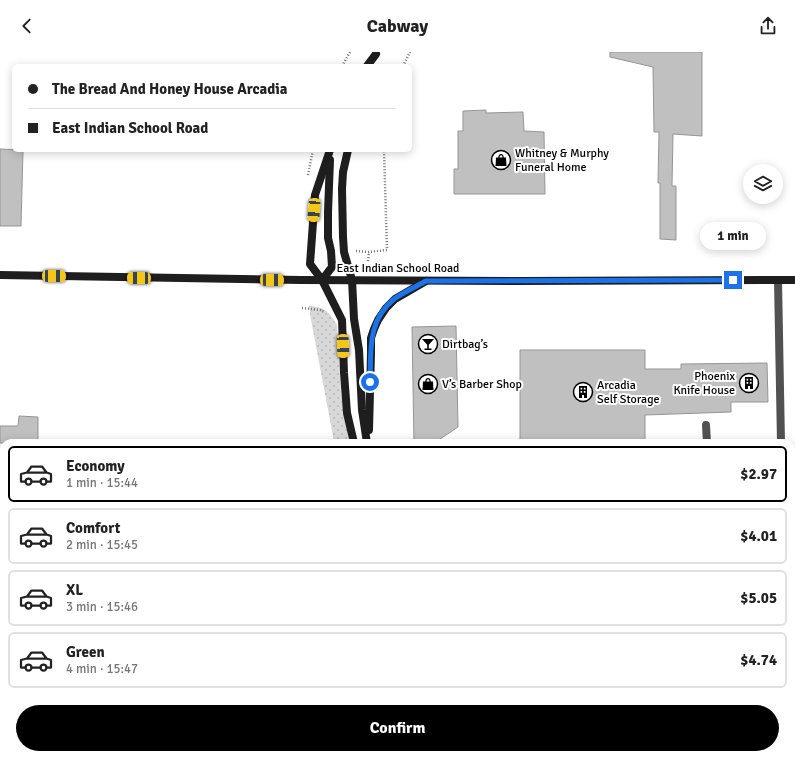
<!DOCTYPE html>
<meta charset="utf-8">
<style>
:root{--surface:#fff;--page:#f2f2f2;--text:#222;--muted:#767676;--line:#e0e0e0;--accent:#000}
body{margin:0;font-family:Signika,sans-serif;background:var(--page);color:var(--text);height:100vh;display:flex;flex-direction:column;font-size:15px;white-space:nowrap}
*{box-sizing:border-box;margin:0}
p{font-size:13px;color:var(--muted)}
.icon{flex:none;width:22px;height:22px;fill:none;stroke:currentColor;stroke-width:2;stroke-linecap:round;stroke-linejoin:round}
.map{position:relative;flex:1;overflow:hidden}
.sheet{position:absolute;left:0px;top:387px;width:795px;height:320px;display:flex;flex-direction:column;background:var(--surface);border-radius:12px 12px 0 0;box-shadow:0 2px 10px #0003}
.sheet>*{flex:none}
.guide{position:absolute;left:12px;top:12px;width:400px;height:88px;border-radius:6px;box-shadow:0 2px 10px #0003;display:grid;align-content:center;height:88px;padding:0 16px;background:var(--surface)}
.tools{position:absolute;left:743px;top:112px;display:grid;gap:8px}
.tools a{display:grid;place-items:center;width:40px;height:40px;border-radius:50%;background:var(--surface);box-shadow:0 2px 10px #0003;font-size:20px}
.end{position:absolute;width:18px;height:18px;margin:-9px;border:5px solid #1a73e8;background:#fff;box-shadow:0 0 0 2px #fff}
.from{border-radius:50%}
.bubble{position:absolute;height:28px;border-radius:14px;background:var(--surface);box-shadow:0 2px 10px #0003;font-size:13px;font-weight:700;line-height:28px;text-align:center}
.car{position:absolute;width:12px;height:24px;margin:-12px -6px;border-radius:5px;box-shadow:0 0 3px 1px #0007;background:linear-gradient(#f5c518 24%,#345 0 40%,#f5c518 0 76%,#345 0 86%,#f5c518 0)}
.guide b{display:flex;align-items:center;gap:14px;height:38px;font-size:15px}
.guide b+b{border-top:1px solid var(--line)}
.guide i{width:10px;height:10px;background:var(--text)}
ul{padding:7px 0 0;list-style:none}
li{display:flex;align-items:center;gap:12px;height:56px;margin:0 8px 6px;padding:0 8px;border:2px solid var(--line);border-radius:6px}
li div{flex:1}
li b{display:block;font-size:15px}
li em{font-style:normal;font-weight:700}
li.on{border-color:var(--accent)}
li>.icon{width:36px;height:36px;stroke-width:1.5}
.action{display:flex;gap:8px;margin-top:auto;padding:8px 16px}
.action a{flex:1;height:46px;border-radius:24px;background:var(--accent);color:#fff;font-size:16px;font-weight:700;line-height:46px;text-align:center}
header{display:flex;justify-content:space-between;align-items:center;height:52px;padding:0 16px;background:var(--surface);font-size:18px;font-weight:700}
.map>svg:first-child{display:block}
.park{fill:url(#park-dots)}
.pitch{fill:#d8d8d8}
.building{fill:#c0c0c0;stroke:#959595}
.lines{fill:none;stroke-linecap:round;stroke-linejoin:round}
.path{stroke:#737373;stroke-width:2.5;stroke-dasharray:1 2;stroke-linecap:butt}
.lane{stroke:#515151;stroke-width:8}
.street{stroke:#515151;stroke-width:8}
.secondary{stroke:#1e1e1e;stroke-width:8}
.route{stroke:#1a73e8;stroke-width:5}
.labels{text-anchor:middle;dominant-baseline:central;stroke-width:4;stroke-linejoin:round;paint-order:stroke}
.poi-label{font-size:12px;fill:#000;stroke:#fff;text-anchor:start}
.street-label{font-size:12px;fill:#000;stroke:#fff}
</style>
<header><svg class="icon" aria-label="back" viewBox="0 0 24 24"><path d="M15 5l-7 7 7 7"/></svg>Cabway<svg class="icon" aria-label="share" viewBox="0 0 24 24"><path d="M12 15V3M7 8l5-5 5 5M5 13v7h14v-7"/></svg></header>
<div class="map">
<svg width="795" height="707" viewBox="0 0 795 707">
<defs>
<pattern id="park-dots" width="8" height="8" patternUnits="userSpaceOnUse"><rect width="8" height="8" fill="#d8d8d8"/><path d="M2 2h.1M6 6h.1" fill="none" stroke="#b8b8b8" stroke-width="1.8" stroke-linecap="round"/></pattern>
</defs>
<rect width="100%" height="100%" fill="#fff"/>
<g class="park">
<path d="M 309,254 C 325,255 329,260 337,273 L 341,342 L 349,391 L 333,391 L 333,384 L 311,268 Z"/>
<rect x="337" y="703" width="31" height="4"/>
</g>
<path class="pitch" d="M 0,543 L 4,543 L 4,703 L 39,703 L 39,707 L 0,707 Z"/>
<g class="building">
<path d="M 610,0 L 702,0 L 702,84 L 673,82 L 672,134 L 676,134 L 676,188 L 660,187 L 660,131 L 658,131 L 659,80 L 654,80 L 653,15 L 610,5 Z"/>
<path d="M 486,58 L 486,61 L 523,60 L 524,79 L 544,80 L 545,142 L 454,142 L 454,117 L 458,117 L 458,79 L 463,79 L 463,59 Z"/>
<path d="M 0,97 L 23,98 L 21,174 L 0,174 Z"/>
<path d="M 456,274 L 458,375 L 434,391 L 414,391 L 412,275 Z"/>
<path d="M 520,298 L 645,298 L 645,317 L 681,317 L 681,312 L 767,311 L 768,350 L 731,350 L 731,360 L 645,363 L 645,388 L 520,389 Z"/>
<path d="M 19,364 L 38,365 L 38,391 L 0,391 L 0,374 L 18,374 Z"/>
</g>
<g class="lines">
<g class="path">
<path d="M 342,14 L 350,0"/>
<path d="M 403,14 L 410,0"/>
<path d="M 308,123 L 313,98"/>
<path d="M 356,199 L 369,200 L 387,198 L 384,98"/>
<path d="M 368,209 L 369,200"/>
<path d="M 302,256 L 321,258 L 324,260"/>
<path d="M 349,703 L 350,707"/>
</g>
<g class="lane">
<path d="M 778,228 L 781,391"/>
<path d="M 706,373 L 707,391"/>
<path d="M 791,604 L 795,604"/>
</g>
<g class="street">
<path d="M 791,509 L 795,509"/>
<path d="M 791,702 L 795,702"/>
<path d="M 495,703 L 495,707"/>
</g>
<g class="secondary">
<path d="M 367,14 L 376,2"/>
<path d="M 330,98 L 315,143 L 310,212 L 322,228 L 342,268 L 344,321 L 347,361 L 354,391"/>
<path d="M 348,98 L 343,120 L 342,137 L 343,185 L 344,200 L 352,228 L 354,267 L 359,298 L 362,358 L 367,391"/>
<path d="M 0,223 L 301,228 L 521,229 L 795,228"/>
<path d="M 322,228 L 332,215 L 331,199 L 328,186 L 328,160 L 330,108"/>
<path d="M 369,378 L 371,301 L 371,286 L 374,277 L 378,268 L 386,256 L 395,247 L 426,229"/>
<path d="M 378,707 L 378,703"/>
</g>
</g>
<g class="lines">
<path class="route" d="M 370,330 C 371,299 367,269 394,247 C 402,241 417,234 426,229 L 733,228"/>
</g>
<defs>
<g id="shop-ring" transform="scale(1)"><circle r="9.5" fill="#fff" stroke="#000" stroke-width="1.5"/><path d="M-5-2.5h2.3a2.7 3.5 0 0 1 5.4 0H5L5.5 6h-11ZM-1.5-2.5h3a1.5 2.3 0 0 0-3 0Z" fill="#000"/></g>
<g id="bar-ring" transform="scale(1)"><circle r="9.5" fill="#fff" stroke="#000" stroke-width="1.5"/><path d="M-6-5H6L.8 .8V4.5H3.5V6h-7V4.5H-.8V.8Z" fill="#000"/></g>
<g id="building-ring" transform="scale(1)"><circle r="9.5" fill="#fff" stroke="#000" stroke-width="1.5"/><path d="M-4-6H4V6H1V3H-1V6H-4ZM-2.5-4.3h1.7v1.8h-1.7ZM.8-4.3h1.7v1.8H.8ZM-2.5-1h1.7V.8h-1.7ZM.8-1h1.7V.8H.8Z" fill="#000"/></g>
</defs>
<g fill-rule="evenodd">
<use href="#shop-ring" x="501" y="108"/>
<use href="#bar-ring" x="428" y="292"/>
<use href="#building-ring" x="749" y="331"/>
<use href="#shop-ring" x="428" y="332"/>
<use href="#building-ring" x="583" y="340"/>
</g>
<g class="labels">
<g class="poi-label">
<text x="515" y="101">Whitney &amp; Murphy<tspan x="515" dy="14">Funeral Home</tspan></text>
<text x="442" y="292">Dirtbag’s</text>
<text x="735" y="324" text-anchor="end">Phoenix<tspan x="735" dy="14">Knife House</tspan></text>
<text x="442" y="332">V’s Barber Shop</text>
<text x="597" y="333">Arcadia<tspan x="597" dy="14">Self Storage</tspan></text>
</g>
<g class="street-label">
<text x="398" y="216">East Indian School Road</text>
</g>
</g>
</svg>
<div class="tools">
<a><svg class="icon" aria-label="layers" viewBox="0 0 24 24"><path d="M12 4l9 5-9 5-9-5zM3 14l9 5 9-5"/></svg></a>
</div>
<i class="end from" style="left:370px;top:330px"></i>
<i class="end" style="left:733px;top:228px"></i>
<div class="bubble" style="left:700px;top:170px;width:66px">1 min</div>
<i class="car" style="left:314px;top:158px;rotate:184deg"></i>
<i class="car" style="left:54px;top:224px;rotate:91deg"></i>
<i class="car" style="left:139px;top:226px;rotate:271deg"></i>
<i class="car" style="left:272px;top:228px;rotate:91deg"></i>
<i class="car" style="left:343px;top:294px;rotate:178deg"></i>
<div class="guide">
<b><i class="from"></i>The Bread And Honey House Arcadia</b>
<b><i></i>East Indian School Road</b>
</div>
<section class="sheet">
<ul>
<li class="on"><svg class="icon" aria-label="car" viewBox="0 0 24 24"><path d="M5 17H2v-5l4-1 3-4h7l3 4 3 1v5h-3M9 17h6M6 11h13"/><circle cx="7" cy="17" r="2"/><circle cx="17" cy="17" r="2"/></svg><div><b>Economy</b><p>1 min · 15:44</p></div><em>$2.97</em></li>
<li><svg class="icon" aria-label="car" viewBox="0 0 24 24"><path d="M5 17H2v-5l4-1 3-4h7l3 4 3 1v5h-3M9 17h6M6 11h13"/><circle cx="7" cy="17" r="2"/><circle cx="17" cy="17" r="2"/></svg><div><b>Comfort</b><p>2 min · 15:45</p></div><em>$4.01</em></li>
<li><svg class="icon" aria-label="car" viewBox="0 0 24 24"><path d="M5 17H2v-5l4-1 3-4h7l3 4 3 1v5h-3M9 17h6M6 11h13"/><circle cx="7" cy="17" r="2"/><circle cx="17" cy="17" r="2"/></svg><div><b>XL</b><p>3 min · 15:46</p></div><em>$5.05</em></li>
<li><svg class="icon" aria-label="car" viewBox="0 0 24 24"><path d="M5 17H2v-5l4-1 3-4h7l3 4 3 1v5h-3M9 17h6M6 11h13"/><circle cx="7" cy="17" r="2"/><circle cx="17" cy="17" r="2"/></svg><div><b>Green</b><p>4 min · 15:47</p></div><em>$4.74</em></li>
</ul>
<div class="action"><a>Confirm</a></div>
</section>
</div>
